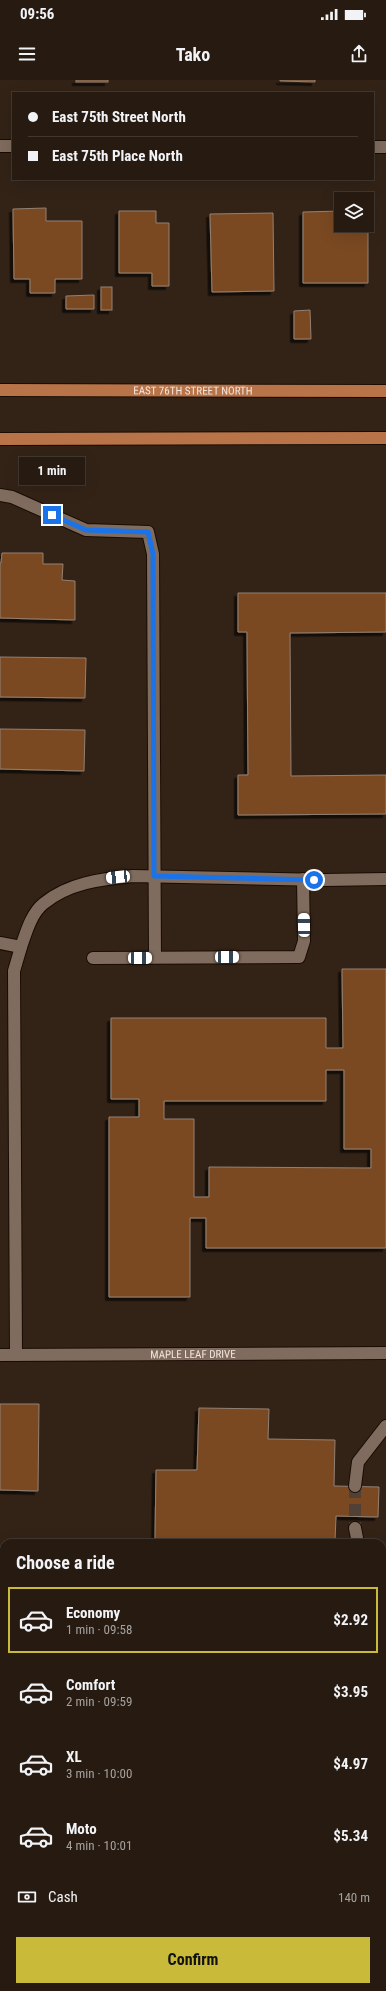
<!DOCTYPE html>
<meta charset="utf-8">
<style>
:root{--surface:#261a11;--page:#2e231a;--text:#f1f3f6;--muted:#a4a19f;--line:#423831;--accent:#caba39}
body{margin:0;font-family:"Roboto Condensed",sans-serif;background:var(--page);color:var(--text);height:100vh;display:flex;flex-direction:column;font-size:15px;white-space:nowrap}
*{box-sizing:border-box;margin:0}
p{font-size:13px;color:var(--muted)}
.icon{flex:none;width:22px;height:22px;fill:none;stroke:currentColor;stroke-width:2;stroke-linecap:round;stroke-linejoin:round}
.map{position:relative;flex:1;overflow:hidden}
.sheet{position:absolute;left:0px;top:1459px;width:386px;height:452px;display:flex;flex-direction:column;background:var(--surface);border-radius:12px 12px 0 0;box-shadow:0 4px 16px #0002,0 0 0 1px var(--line)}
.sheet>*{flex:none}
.hud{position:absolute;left:12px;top:12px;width:362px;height:88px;border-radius:0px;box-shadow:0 4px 16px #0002,0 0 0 1px var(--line);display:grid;align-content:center;height:88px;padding:0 16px;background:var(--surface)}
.controls{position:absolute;left:334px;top:112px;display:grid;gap:8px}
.controls a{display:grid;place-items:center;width:40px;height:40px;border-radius:0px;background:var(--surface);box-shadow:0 4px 16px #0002,0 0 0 1px var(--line);font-size:20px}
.end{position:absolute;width:18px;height:18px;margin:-9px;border:5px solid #1a73e8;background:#fff;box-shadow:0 0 0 2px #fff}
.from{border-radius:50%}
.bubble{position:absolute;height:28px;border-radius:0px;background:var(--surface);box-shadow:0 4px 16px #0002,0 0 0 1px var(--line);font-size:13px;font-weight:700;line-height:28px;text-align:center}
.car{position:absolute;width:12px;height:24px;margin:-12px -6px;border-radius:5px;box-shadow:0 0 3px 1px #0007;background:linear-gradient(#fff 24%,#345 0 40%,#fff 0 76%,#345 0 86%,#fff 0)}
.hud b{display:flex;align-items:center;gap:14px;height:38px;font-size:15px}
.hud b+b{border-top:1px solid var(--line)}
.hud i{width:10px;height:10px;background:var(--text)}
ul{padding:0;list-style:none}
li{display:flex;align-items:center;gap:12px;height:66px;margin:0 8px 6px;padding:0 8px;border:2px solid transparent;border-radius:0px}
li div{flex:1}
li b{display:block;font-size:15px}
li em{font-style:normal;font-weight:700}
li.active{border-color:var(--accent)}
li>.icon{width:36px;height:36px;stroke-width:1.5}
h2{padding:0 16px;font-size:18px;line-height:48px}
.pay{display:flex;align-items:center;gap:10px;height:44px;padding:0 16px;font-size:15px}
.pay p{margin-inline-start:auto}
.cta{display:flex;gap:8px;margin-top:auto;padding:8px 16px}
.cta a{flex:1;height:46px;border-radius:0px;background:var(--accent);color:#111;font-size:16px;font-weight:700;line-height:46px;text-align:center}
.status{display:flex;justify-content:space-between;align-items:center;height:28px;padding:0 20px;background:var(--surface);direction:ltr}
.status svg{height:11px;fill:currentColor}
header{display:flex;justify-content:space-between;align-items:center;height:52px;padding:0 16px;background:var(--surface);font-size:18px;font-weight:700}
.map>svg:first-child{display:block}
.building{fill:#7a4a24;stroke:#938072;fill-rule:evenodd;filter:url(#shadow)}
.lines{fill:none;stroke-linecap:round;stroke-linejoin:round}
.minor-tunnel{stroke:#504035;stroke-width:12;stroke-dasharray:12 6;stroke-linecap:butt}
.minor-casing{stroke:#1a0c03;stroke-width:14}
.major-casing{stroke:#1a0c03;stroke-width:14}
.minor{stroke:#7f6c5e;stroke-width:12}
.major{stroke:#b87348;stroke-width:12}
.route{stroke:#1a73e8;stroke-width:5}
.labels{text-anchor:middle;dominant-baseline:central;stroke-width:3;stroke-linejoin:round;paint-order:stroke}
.street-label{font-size:11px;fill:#f1e6de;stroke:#332317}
</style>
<div class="status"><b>09:56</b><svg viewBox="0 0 49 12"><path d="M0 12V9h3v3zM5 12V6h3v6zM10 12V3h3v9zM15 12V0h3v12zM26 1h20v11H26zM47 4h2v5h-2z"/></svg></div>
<header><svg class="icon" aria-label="menu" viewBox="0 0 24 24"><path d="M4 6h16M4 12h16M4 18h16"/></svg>Tako<svg class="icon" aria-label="share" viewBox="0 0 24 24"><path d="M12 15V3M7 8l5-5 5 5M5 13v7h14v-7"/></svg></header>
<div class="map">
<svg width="386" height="1911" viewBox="0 0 386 1911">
<defs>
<filter id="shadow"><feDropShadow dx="-3.5" dy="3.5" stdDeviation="0" flood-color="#0009"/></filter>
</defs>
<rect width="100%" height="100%" fill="#332317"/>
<g class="building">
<rect x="76" y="0" width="32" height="2"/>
<path d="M 280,0 L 315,0 L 315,2 L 280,1 Z"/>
<path d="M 46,128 L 46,141 L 82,141 L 82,199 L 55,199 L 55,213 L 30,213 L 30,199 L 14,199 L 13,129 Z"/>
<path d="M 119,131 L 156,131 L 156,143 L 169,143 L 169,206 L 152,206 L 152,193 L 119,193 Z"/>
<path d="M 341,131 L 341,145 L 367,145 L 368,131 L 368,203 L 303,203 L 303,132 Z"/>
<path d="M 273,133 L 274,211 L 212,212 L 210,134 Z"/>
<rect x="101" y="207" width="11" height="23"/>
<path d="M 94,215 L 94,229 L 66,229 L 66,216 Z"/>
<path d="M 310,230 L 311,259 L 294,259 L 294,231 Z"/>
<path d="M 2,473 L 43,473 L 43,484 L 63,484 L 62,500 L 75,501 L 75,540 L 0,538 L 0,483 L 1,483 Z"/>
<path d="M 238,513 L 386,513 L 386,552 L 290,553 L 291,696 L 386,695 L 386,734 L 238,735 L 238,695 L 248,695 L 247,552 L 238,552 Z"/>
<path d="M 0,577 L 86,578 L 85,618 L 0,617 Z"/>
<path d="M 0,649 L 85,650 L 84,691 L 0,689 Z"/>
<path d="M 342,889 L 386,889 L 386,1168 L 206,1168 L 206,1138 L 190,1138 L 190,1217 L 109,1217 L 109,1037 L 139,1037 L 139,1019 L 111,1019 L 111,938 L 326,938 L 326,968 L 343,968 ZM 326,990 L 344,990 L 344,1069 L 371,1069 L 371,1088 L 209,1087 L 209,1117 L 194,1117 L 194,1039 L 164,1039 L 164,1021 L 326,1021 Z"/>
<path d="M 0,1324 L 39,1324 L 38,1411 L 0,1410 Z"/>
<path d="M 199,1328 L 269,1329 L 268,1359 L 335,1360 L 334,1406 L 379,1407 L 378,1437 L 336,1436 L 335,1462 L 273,1460 L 273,1463 L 208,1463 L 209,1459 L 155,1459 L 156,1390 L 197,1390 Z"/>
<rect x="0" y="1640" width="4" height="85"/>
<rect x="87" y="1907" width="76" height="4"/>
<rect x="216" y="1907" width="77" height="4"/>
</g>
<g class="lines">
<path class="minor-tunnel" d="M 355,1406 L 355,1448"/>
<g class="minor-casing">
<g id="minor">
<path d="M 0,66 L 13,66"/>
<path d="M 373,67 L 386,67"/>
<path d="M 0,415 L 12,417 L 86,450 L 148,452 L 153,474 L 155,877"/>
<path d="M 0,863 L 21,867 C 26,853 31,834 43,824 C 68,803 101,799 133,796 L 325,800 L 386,799"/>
<path d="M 93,878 L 299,877 L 304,861 L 303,799"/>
<path id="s1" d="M 0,1275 L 386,1273"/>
<path d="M 16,1275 L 14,891 L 21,867"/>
<path d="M 355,1406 L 358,1382 L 386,1346"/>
<path d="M 355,1448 L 358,1463"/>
<path d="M 382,1504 L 386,1508"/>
<path d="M 382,1566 L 386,1560"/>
<path d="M 0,1806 L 4,1810"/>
<path d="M 382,1874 L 386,1876"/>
<path d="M 16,1907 L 17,1911"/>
</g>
</g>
<g class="major-casing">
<g id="major">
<path id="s2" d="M 0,310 L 386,311"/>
<path d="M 0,359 L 386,358"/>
</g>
</g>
<use href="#minor" class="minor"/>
<use href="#major" class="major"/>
</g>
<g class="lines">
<path class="route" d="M 52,435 L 86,450 L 148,452 L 153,474 L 154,796 L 314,800"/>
</g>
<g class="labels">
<g class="street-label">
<text stroke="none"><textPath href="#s2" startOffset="193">EAST 76TH STREET NORTH</textPath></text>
<text stroke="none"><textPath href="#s1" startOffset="193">MAPLE LEAF DRIVE</textPath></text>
</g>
</g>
</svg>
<div class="controls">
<a><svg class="icon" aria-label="layers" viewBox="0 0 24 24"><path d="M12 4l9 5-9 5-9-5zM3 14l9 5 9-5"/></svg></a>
</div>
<i class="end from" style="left:314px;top:800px"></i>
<i class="end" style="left:52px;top:435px"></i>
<div class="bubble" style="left:19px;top:377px;width:66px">1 min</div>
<i class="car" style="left:118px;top:797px;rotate:264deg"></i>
<i class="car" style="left:304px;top:845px;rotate:359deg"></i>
<i class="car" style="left:227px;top:877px;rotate:90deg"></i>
<i class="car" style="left:140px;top:878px;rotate:90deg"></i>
<div class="hud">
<b><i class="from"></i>East 75th Street North</b>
<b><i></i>East 75th Place North</b>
</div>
<section class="sheet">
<h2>Choose a ride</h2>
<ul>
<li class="active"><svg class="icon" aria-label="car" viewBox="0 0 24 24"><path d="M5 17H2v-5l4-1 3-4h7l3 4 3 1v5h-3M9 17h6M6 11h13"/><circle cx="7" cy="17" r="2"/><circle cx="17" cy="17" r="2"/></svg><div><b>Economy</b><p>1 min · 09:58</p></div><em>$2.92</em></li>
<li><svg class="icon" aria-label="car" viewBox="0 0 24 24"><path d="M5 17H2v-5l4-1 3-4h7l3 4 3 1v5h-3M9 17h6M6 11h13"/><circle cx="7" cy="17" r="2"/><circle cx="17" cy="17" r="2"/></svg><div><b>Comfort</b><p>2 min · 09:59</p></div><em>$3.95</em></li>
<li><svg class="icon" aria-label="car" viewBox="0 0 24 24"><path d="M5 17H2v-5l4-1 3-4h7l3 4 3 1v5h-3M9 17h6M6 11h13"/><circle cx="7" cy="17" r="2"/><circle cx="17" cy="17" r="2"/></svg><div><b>XL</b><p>3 min · 10:00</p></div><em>$4.97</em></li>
<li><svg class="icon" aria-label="car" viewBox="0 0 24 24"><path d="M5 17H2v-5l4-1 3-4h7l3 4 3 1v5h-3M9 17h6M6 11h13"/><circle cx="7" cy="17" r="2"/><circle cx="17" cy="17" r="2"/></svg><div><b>Moto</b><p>4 min · 10:01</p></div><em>$5.34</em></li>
</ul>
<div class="pay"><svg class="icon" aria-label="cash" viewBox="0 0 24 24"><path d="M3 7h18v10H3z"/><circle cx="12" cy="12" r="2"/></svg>Cash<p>140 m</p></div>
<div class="cta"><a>Confirm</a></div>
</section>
</div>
